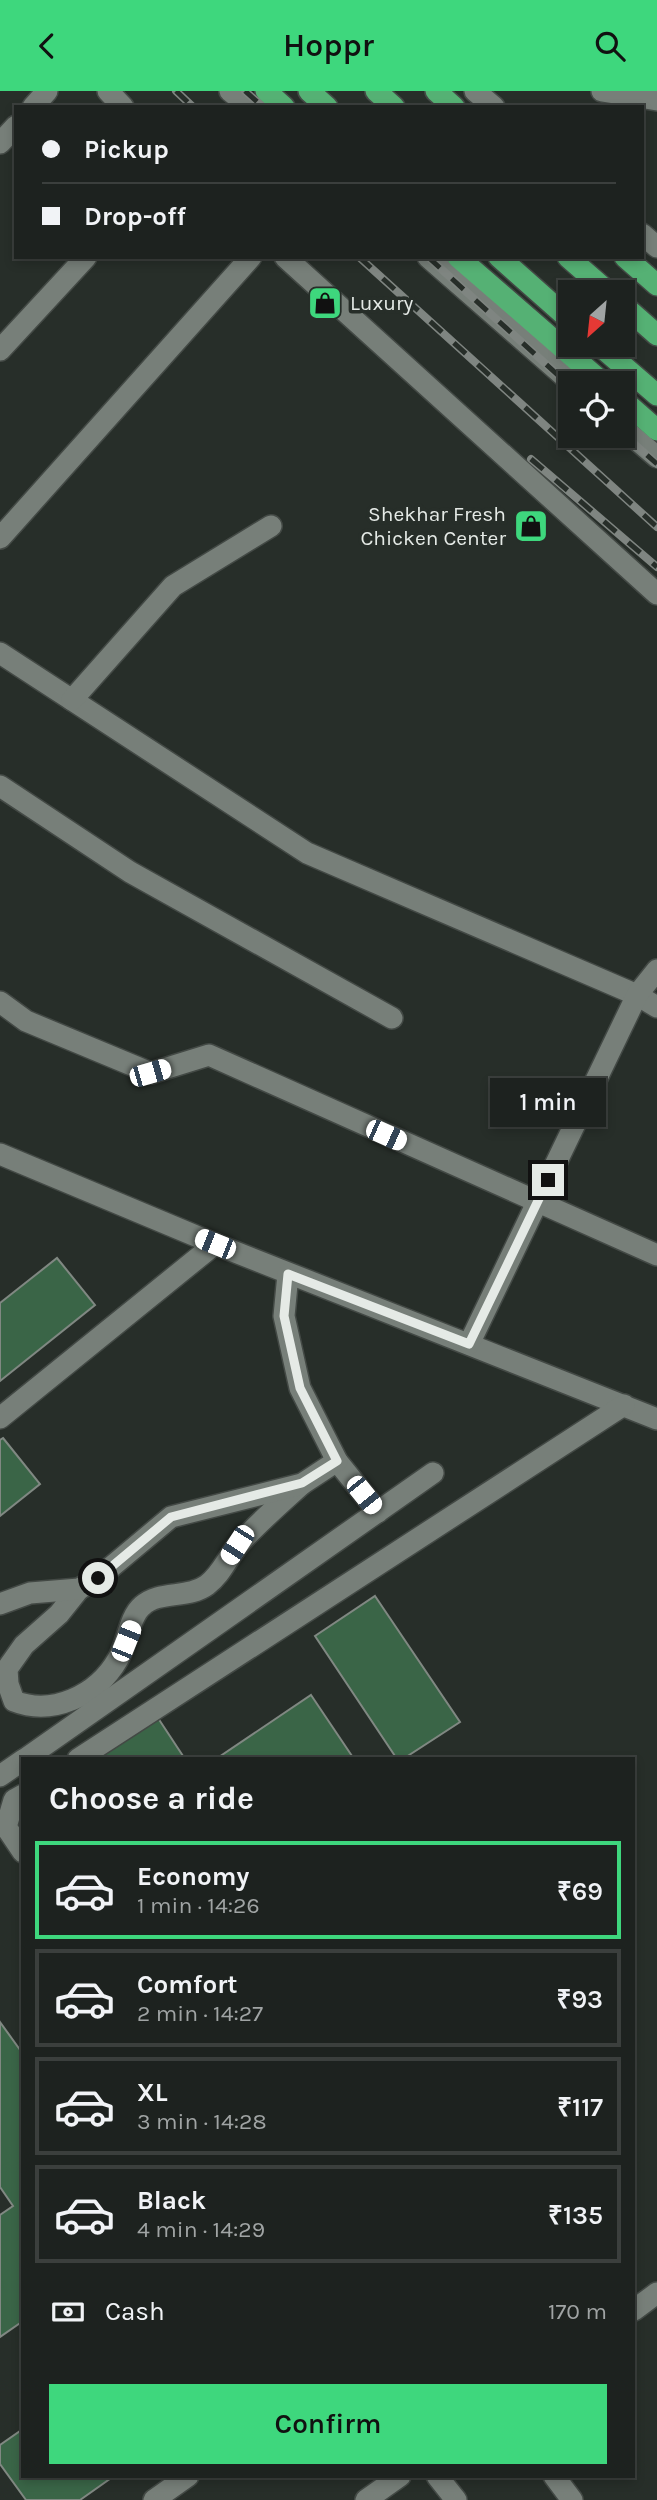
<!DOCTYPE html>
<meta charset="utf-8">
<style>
:root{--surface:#1d221f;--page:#2a2f2c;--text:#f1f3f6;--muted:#a0a4a4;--line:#3b3f3d;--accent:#3ed77d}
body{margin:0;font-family:Karla,sans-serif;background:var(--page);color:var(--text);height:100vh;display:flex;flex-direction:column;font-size:26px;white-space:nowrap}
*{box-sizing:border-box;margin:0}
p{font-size:23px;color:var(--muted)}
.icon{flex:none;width:38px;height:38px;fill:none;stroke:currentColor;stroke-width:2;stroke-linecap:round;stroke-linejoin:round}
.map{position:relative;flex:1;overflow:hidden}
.panel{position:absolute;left:21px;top:1666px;width:614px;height:721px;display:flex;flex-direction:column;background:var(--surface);border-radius:0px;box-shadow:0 4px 10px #0003,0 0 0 2px var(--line)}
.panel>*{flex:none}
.hud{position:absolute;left:14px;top:14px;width:630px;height:154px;border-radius:0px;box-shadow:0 4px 10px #0003,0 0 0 2px var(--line);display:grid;align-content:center;height:154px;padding:0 28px;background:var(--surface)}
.needle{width:46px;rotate:207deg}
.controls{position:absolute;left:558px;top:189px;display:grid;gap:14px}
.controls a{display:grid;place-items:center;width:77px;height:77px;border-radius:0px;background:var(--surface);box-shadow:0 4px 10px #0003,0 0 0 2px var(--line);font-size:35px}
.end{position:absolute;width:32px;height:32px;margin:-16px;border:9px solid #e5eae6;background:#111;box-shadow:0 0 0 4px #111}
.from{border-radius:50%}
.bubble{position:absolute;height:49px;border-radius:0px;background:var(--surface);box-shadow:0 4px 10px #0003,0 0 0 2px var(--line);font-size:23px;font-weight:600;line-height:49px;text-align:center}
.car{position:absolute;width:21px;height:42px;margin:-21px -10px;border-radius:9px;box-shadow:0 0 5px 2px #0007;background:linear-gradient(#fff 24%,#345 0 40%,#fff 0 76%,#345 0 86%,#fff 0)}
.hud b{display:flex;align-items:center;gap:24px;height:66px;font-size:26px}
.hud b+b{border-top:2px solid var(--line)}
.hud i{width:18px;height:18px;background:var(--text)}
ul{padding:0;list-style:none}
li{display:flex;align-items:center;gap:21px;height:98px;margin:0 14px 10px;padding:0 14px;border:4px solid var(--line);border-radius:0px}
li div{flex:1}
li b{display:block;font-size:26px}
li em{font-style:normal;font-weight:600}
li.current{border-color:var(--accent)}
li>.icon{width:63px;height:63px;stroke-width:1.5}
h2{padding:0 28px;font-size:32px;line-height:84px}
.pay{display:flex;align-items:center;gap:18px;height:77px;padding:0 28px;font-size:26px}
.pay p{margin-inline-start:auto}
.action{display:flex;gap:14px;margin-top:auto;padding:14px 28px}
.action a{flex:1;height:80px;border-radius:0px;background:var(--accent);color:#111;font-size:28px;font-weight:600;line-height:80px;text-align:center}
header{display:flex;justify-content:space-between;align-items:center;height:91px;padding:0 28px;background:var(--accent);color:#111;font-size:32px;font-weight:600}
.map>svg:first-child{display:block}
.building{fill:#3a6547;stroke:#808882;stroke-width:2}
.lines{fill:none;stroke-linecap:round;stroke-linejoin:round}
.minor-casing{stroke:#434945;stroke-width:24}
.highway-casing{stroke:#434945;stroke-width:24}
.minor{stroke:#777f79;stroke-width:21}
.highway{stroke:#55b174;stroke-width:21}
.rail-casing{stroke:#7f8581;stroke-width:8}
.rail{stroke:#272e29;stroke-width:5;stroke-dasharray:16;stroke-linecap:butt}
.route{stroke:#e5eae6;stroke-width:9}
.labels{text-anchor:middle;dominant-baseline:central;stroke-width:7;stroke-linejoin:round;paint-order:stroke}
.poi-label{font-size:21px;fill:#e5eae6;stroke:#272e29;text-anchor:start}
</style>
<header><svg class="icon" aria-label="back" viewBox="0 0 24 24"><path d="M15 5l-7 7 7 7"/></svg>Hoppr<svg class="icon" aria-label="search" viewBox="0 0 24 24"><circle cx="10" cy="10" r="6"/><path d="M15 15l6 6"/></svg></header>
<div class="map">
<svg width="657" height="2409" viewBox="0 0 657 2409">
<rect width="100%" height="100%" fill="#272e29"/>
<g class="building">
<path d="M 57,1167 L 95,1214 L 0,1290 L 0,1212 Z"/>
<path d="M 3,1347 L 40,1393 L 0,1425 L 0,1349 Z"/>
<path d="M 375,1505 L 460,1631 L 403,1668 L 397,1668 L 315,1545 Z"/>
<path d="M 311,1604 L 354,1668 L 216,1668 Z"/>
<path d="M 158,1627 L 185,1668 L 97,1668 Z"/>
<path d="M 0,1931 L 23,1963 L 23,2230 L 0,2246 L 0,2124 L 13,2115 L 0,2096 Z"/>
<path d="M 23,2338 L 23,2385 L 114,2385 L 80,2409 L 26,2409 L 0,2373 L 0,2354 Z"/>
</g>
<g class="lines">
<g class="minor-casing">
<g id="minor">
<path d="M 108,0 L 123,16"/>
<path d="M 230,0 L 250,16"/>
<path d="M 475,0 L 494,16"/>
<path d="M 602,0 L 657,9"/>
<path d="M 33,16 L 47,0"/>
<path d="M 0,52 L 16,35"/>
<path d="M 642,143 L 657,156"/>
<path d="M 285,166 L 657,503"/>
<path d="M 428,166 L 572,292"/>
<path d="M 0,259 L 86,166"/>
<path d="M 623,337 L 657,366"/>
<path d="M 0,447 L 251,166"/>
<path d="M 0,562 L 307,762 L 637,904 L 657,916"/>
<path d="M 72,609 L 173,495 L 271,435"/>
<path d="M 0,695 L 130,781 L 392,927"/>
<path d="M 0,911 L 26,930 L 151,982 L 209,964 L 657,1164"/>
<path d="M 0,1063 L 215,1153 L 657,1328"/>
<path d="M 288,1183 L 284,1225 L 300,1297 L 337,1370 L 378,1421"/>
<path d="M 469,1253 L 637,904 L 657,879"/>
<path d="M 0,1327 L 215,1153"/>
<path d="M 79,1498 L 59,1523 L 24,1554 L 7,1578 L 8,1593 L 14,1610 C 52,1625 97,1605 118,1568 C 127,1553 129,1526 142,1515 C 159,1499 188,1508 207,1494 C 222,1483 228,1465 240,1452 C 259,1431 281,1412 302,1393"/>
<path d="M 0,1513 L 30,1502 L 79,1498 L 98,1487 L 171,1426 L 302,1393 L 337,1370"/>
<path d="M 25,1668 L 433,1382"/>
<path d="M 78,1668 L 624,1314"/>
<path d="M 0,1685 L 23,1669"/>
<path d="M 23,1704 L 14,1709 L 6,1736 L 23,1761"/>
<path d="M 634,2219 L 657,2202"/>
<path d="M 437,2385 L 456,2409"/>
<path d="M 554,2385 L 572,2409"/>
<path d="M 154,2409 L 188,2385"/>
<path d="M 366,2409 L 400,2385"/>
</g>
</g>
<g class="highway-casing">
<g id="highway">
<path d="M 266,0 L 284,16"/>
<path d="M 309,0 L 327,16"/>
<path d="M 376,0 L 394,16"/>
<path d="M 436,0 L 454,16"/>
<path d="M 458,166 L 603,292"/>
<path d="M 499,166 L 570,229"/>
<path d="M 568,166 L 608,201"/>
<path d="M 625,166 L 657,194"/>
<path d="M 623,214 L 657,244"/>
<path d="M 599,254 L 657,304"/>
<path d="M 623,309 L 657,339"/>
</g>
</g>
<use href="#minor" class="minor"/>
<use href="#highway" class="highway"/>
<g class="rail-casing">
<g id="rail">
<path d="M 176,0 L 193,16"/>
<path d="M 245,0 L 263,16"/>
<path d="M 359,166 L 657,436"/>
<path d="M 428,166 L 570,295"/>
<path d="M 623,343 L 657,373"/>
<path d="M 531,368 L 657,476"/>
</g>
</g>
<use href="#rail" class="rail"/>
</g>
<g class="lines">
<path class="route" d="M 98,1487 L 171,1426 L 302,1392 L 337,1370 L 300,1297 L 284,1225 L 288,1183 L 469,1253 L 548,1089"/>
</g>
<defs>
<g id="shop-square" transform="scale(1.75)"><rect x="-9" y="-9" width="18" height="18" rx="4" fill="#3ed77d" stroke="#272e29"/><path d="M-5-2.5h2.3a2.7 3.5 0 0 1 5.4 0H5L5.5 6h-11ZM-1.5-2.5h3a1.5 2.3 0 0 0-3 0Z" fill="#111"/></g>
</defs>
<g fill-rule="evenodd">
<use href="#shop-square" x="325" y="212"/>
<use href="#shop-square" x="531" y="435"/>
</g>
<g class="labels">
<g class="poi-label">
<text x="350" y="212">Luxury</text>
<text x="506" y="423" text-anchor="end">Shekhar Fresh<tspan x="506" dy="24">Chicken Center</tspan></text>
</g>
</g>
</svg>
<div class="controls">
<a><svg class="needle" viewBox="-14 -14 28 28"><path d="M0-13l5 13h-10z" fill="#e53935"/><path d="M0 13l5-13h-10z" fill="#a0a4a4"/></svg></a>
<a><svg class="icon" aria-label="locate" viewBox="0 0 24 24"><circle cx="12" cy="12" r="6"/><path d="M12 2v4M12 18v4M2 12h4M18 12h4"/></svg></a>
</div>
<i class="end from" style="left:98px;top:1487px"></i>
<i class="end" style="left:548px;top:1089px"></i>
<div class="bubble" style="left:490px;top:987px;width:116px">1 min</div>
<i class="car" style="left:150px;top:982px;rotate:74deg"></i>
<i class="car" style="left:386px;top:1044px;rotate:114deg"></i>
<i class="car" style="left:215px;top:1153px;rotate:292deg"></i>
<i class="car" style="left:364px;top:1404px;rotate:141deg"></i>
<i class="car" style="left:237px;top:1454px;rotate:213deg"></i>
<i class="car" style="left:126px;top:1550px;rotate:22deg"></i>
<div class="hud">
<b><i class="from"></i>Pickup</b>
<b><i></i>Drop-off</b>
</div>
<section class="panel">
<h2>Choose a ride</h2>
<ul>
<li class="current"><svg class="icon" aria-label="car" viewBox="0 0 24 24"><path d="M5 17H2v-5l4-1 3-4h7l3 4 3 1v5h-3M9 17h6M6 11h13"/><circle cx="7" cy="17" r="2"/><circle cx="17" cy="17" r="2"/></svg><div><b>Economy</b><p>1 min · 14:26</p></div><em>₹69</em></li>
<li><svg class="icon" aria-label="car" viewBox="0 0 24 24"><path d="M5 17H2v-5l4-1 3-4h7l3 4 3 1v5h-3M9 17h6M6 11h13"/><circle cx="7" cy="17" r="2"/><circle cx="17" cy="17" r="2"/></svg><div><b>Comfort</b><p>2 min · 14:27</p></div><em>₹93</em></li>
<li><svg class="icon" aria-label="car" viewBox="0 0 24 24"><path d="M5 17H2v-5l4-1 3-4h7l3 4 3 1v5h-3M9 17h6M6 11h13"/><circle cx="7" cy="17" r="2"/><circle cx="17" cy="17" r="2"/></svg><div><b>XL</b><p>3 min · 14:28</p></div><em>₹117</em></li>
<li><svg class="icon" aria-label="car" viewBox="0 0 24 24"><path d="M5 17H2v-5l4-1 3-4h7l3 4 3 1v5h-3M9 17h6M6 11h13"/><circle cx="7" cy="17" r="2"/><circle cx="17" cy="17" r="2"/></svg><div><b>Black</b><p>4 min · 14:29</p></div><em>₹135</em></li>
</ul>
<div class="pay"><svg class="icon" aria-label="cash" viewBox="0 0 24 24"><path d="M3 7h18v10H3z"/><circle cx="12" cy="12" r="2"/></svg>Cash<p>170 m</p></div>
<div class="action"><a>Confirm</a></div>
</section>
</div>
